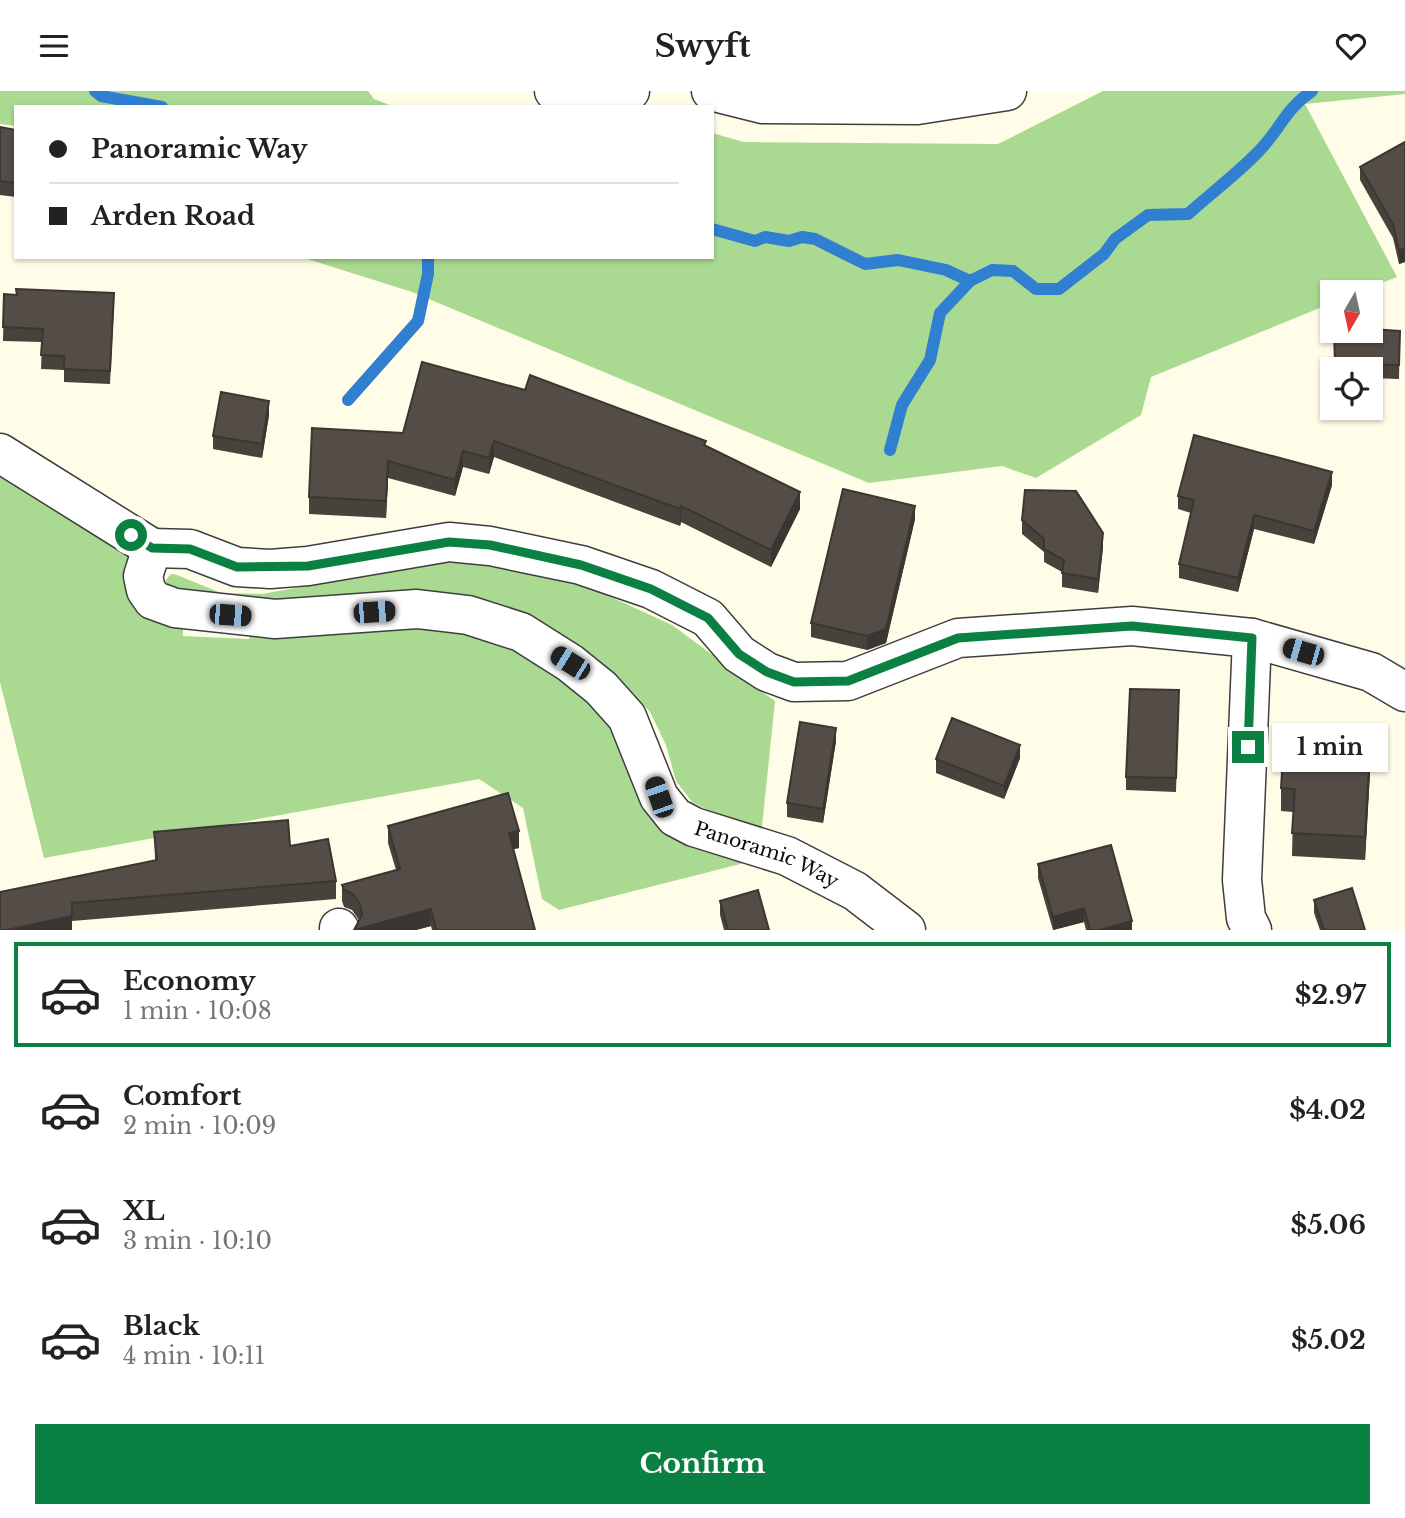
<!DOCTYPE html>
<meta charset="utf-8">
<style>
:root{--surface:#fff;--page:#f6f6f6;--text:#222;--muted:#767676;--line:#e0e0e0;--accent:#0b8043}
body{margin:0;font-family:"Libre Baskerville",serif;background:var(--page);color:var(--text);height:100vh;display:flex;flex-direction:column;font-size:26px;white-space:nowrap}
*{box-sizing:border-box;margin:0}
p{font-size:23px;color:var(--muted)}
.icon{flex:none;width:38px;height:38px;fill:none;stroke:currentColor;stroke-width:2;stroke-linecap:round;stroke-linejoin:round}
.map{position:relative;height:839px;overflow:hidden}
.panel{display:flex;flex-direction:column;background:var(--surface);flex:1}
.panel>*{flex:none}
.top-card{position:absolute;left:14px;top:14px;width:700px;height:154px;border-radius:0px;box-shadow:0 2px 5px #0004;display:grid;align-content:center;height:154px;padding:0 35px;background:var(--surface)}
.needle{width:46px;rotate:189deg}
.fabs{position:absolute;left:1320px;top:189px;display:grid;gap:14px}
.fabs a{display:grid;place-items:center;width:63px;height:63px;border-radius:0px;background:var(--surface);box-shadow:0 2px 5px #0004;font-size:35px}
.end{position:absolute;width:32px;height:32px;margin:-16px;border:9px solid #0b8043;background:#fff;box-shadow:0 0 0 4px #fff}
.from{border-radius:50%}
.bubble{position:absolute;height:49px;border-radius:0px;background:var(--surface);box-shadow:0 2px 5px #0004;font-size:23px;font-weight:700;line-height:49px;text-align:center}
.car{position:absolute;width:21px;height:42px;margin:-21px -10px;border-radius:9px;box-shadow:0 0 5px 2px #0007;background:linear-gradient(#222 24%,#8ab4d8 0 40%,#222 0 76%,#8ab4d8 0 86%,#222 0)}
.top-card b{display:flex;align-items:center;gap:24px;height:66px;font-size:26px}
.top-card b+b{border-top:2px solid var(--line)}
.top-card i{width:18px;height:18px;background:var(--text)}
ul{padding:12px 0 0;list-style:none}
li{display:flex;align-items:center;gap:21px;height:105px;margin:0 14px 10px;padding:0 21px;border:4px solid transparent;border-radius:0px}
li div{flex:1}
li b{display:block;font-size:26px}
li em{font-style:normal;font-weight:700}
li.selected{border-color:var(--accent)}
li>.icon{width:63px;height:63px;stroke-width:1.5}
.primary-button{display:flex;gap:14px;margin-top:auto;padding:14px 35px}
.primary-button a{flex:1;height:80px;border-radius:0px;background:var(--accent);color:#fff;font-size:28px;font-weight:700;line-height:80px;text-align:center}
header{display:flex;justify-content:space-between;align-items:center;height:91px;padding:0 35px;background:var(--surface);font-size:32px;font-weight:700}
.map>svg:first-child{display:block}
.forest{fill:#aada91}
.lines{fill:none;stroke-linecap:round;stroke-linejoin:round}
.stream{stroke:#317fd0;stroke-width:12}
.minor-casing{stroke:#3e3e3e;stroke-width:41}
.minor{stroke:#fff;stroke-width:38}
.wall{fill:#48423d}
.shaded-wall{fill:#3b3632}
.building{fill:#544d47;stroke:#3b3632;stroke-width:2}
.route{stroke:#0b8043;stroke-width:9}
.labels{text-anchor:middle;dominant-baseline:central;stroke-width:7;stroke-linejoin:round;paint-order:stroke}
.street-label{font-size:19px;fill:#0b0b0b;stroke:#fff}
</style>
<header><svg class="icon" aria-label="menu" viewBox="0 0 24 24"><path d="M4 6h16M4 12h16M4 18h16"/></svg>Swyft<svg class="icon" aria-label="heart" viewBox="0 0 24 24"><path d="M12 20l-8-8c-3-5 5-10 8-4 3-6 11-1 8 4z"/></svg></header>
<div class="map">
<svg width="1405" height="839" viewBox="0 0 1405 839">
<rect width="100%" height="100%" fill="#fffde8"/>
<g class="forest">
<path d="M 0,0 L 368,0 L 374,8 L 395,16 L 16,16 L 16,35 L 0,33 Z"/>
<path d="M 1103,0 L 1405,0 L 1405,3 L 1305,13 L 1397,186 L 1358,201 L 1332,201 L 1332,212 L 1151,286 L 1141,324 L 1036,387 L 1002,375 L 869,392 L 412,201 L 301,166 L 712,166 L 712,42 L 744,51 L 998,53 Z"/>
<path d="M 0,376 L 127,453 L 133,495 L 183,528 L 183,545 L 249,548 L 250,536 L 419,529 L 536,562 L 616,632 L 629,661 L 649,727 L 682,746 L 760,768 L 559,819 L 542,808 L 523,717 L 479,688 L 44,767 L 0,591 Z"/>
<path d="M 458,468 L 505,470 L 587,495 L 672,534 L 775,610 L 762,736 L 717,724 L 692,711 L 676,690 L 666,654 L 650,621 L 631,600 L 585,561 L 278,512 L 231,509 L 167,496 L 165,490 L 171,483 L 177,484 L 221,502 L 262,503 Z"/>
</g>
<g class="lines">
<g class="stream">
<path d="M 95,0 L 101,5 L 162,16"/>
<path d="M 712,138 L 755,150 L 765,146 L 789,150 L 802,146 L 815,148 L 865,173 L 898,169 L 946,179 L 970,190 L 992,179 L 1013,180 L 1036,198 L 1059,198 L 1104,163 L 1115,148 L 1148,124 L 1188,123 C 1211,102 1237,83 1258,61 C 1281,38 1284,19 1312,0"/>
<path d="M 348,309 L 418,230 L 428,183 L 428,166"/>
<path d="M 890,359 L 902,314 L 930,269 L 940,222 L 970,190"/>
</g>
<g class="minor-casing">
<g id="minor">
<path d="M 554,0 L 630,0"/>
<path d="M 711,0 L 763,13 L 917,14 L 1007,0"/>
<path d="M 0,362 L 152,457"/>
<path d="M 152,457 L 190,458 L 237,476 L 270,478 L 308,475 L 449,451 L 490,455 L 581,474 L 651,498 L 708,527 L 739,563 L 767,581 L 794,591 L 848,590 L 958,547 L 1132,535 L 1252,547 L 1371,581 L 1405,601"/>
<path id="s1" d="M 152,457 L 143,485 L 146,499 L 153,509 L 175,517 L 275,528 L 417,518 L 468,524 L 521,541 L 570,572 L 601,597 L 627,626 L 659,706 L 675,726 L 694,736 L 787,765 L 855,800 L 906,839"/>
<path d="M 1252,547 L 1242,789 L 1246,827 L 1252,839"/>
<path d="M 339,837 L 340,839"/>
</g>
</g>
<use href="#minor" class="minor"/>
</g>
<g class="wall">
<path d="M 0,36 L 16,39 L 16,106 L 0,104 Z"/>
<path d="M 1405,51 L 1405,171 L 1399,173 L 1393,147 L 1360,89 L 1360,76 Z"/>
<path d="M 4,203 L 114,215 L 110,293 L 64,291 L 64,279 L 41,278 L 42,251 L 3,250 Z"/>
<path d="M 1334,240 L 1400,240 L 1399,288 L 1370,287 L 1370,278 L 1334,278 Z"/>
<path d="M 269,324 L 262,367 L 213,358 L 213,345 Z"/>
<path d="M 403,342 L 706,354 L 800,418 L 771,476 L 681,431 L 680,435 L 494,366 L 489,383 L 463,376 L 455,405 L 388,387 L 386,427 L 309,423 L 309,406 Z"/>
<path d="M 1332,394 L 1314,453 L 1254,438 L 1238,501 L 1179,487 L 1179,473 L 1191,422 L 1178,418 L 1178,405 Z"/>
<path d="M 915,428 L 886,552 L 867,559 L 811,546 L 811,532 Z"/>
<path d="M 1022,429 L 1103,456 L 1098,502 L 1062,496 L 1062,481 L 1044,471 L 1044,461 L 1022,443 Z"/>
<path d="M 1179,599 L 1176,701 L 1126,699 L 1126,686 Z"/>
<path d="M 836,650 L 823,732 L 787,726 L 787,712 Z"/>
<path d="M 1371,664 L 1365,769 L 1292,765 L 1293,721 L 1281,720 L 1281,697 Z"/>
<path d="M 1020,667 L 1004,708 L 936,682 L 936,668 Z"/>
<path d="M 388,735 L 519,757 L 513,758 L 535,839 L 432,839 L 431,835 L 416,839 L 354,839 L 359,829 L 352,819 L 344,816 L 342,810 L 342,794 L 396,779 L 388,752 Z"/>
<path d="M 154,741 L 290,755 L 336,790 L 336,808 L 72,830 L 72,839 L 0,839 L 155,769 Z"/>
<path d="M 1038,773 L 1132,839 L 1086,839 L 1084,831 L 1053,839 L 1038,787 Z"/>
<path d="M 1314,809 L 1365,839 L 1320,839 L 1314,822 Z"/>
<path d="M 720,810 L 769,839 L 724,839 L 720,824 Z"/>
</g>
<g class="shaded-wall">
<path d="M 1405,158 L 1405,171 L 1399,173 L 1399,159 Z"/>
<path d="M 269,310 L 269,324 L 262,367 L 262,353 Z"/>
<path d="M 494,350 L 494,366 L 489,383 L 489,367 Z"/>
<path d="M 463,360 L 463,376 L 455,405 L 455,389 Z"/>
<path d="M 388,370 L 388,387 L 386,427 L 386,410 Z"/>
<path d="M 1332,381 L 1332,394 L 1314,453 L 1314,440 Z"/>
<path d="M 800,401 L 800,418 L 771,476 L 771,459 Z"/>
<path d="M 681,415 L 681,431 L 680,435 L 680,418 Z"/>
<path d="M 915,415 L 915,428 L 886,552 L 867,559 L 867,545 Z"/>
<path d="M 1254,424 L 1254,438 L 1238,501 L 1238,487 Z"/>
<path d="M 1103,442 L 1103,456 L 1098,502 L 1098,488 Z"/>
<path d="M 836,637 L 836,650 L 823,732 L 823,718 Z"/>
<path d="M 1371,641 L 1371,664 L 1365,769 L 1365,746 Z"/>
<path d="M 1020,654 L 1020,667 L 1004,708 L 1004,695 Z"/>
<path d="M 519,740 L 519,757 L 509,759 L 509,742 Z"/>
<path d="M 1084,817 L 1084,831 L 1053,839 L 1053,826 Z"/>
<path d="M 431,818 L 431,835 L 416,839 L 354,839 Z"/>
<path d="M 72,825 L 72,839 L 7,839 Z"/>
<path d="M 1132,830 L 1132,839 L 1100,839 Z"/>
</g>
<g class="building">
<path d="M 0,36 L 16,39 L 16,92 L 0,90 Z"/>
<path d="M 1405,51 L 1405,158 L 1399,159 L 1393,133 L 1360,76 Z"/>
<path d="M 16,198 L 114,202 L 110,280 L 64,278 L 64,265 L 41,264 L 43,238 L 3,236 L 4,203 L 17,204 Z"/>
<path d="M 1370,238 L 1400,240 L 1399,274 L 1335,273 L 1334,240 L 1370,240 Z"/>
<path d="M 422,271 L 525,299 L 530,284 L 706,350 L 704,354 L 800,401 L 771,459 L 681,415 L 680,418 L 494,350 L 489,367 L 463,360 L 455,389 L 388,370 L 386,410 L 309,406 L 312,337 L 403,342 Z"/>
<path d="M 221,301 L 269,310 L 262,353 L 213,345 Z"/>
<path d="M 1194,344 L 1332,381 L 1314,440 L 1254,424 L 1238,487 L 1179,473 L 1194,409 L 1178,405 Z"/>
<path d="M 843,398 L 915,415 L 886,538 L 867,545 L 811,532 Z"/>
<path d="M 1025,399 L 1076,400 L 1103,442 L 1098,488 L 1062,482 L 1064,469 L 1044,458 L 1044,448 L 1022,429 Z"/>
<path d="M 1130,598 L 1179,599 L 1176,687 L 1126,686 Z"/>
<path d="M 952,627 L 1020,654 L 1004,695 L 936,668 Z"/>
<path d="M 800,631 L 836,637 L 823,718 L 787,712 Z"/>
<path d="M 1335,639 L 1371,641 L 1365,746 L 1292,742 L 1295,698 L 1281,697 L 1284,649 L 1334,652 Z"/>
<path d="M 508,702 L 519,740 L 509,742 L 535,839 L 436,839 L 431,818 L 354,839 L 362,824 L 360,813 L 352,802 L 344,799 L 342,794 L 400,778 L 388,735 Z"/>
<path d="M 288,729 L 290,755 L 328,748 L 336,790 L 72,812 L 72,825 L 7,839 L 0,839 L 0,801 L 157,769 L 154,741 Z"/>
<path d="M 1111,754 L 1132,830 L 1100,839 L 1090,839 L 1084,817 L 1053,826 L 1038,773 Z"/>
<path d="M 1352,797 L 1365,839 L 1324,839 L 1314,809 Z"/>
<path d="M 758,799 L 769,839 L 728,839 L 720,810 Z"/>
</g>
<g class="lines">
<path class="route" d="M 131,444 L 152,457 L 190,458 L 237,476 L 308,475 L 449,451 L 490,454 L 581,474 L 651,498 L 708,527 L 739,563 L 767,581 L 794,591 L 848,590 L 958,547 L 1132,535 L 1252,547 L 1248,656"/>
</g>
<g class="labels">
<g class="street-label">
<text stroke="none"><textPath href="#s1" startOffset="777">Panoramic Way</textPath></text>
</g>
</g>
</svg>
<div class="fabs">
<a><svg class="needle" viewBox="-14 -14 28 28"><path d="M0-13l5 13h-10z" fill="#e53935"/><path d="M0 13l5-13h-10z" fill="#767676"/></svg></a>
<a><svg class="icon" aria-label="locate" viewBox="0 0 24 24"><circle cx="12" cy="12" r="6"/><path d="M12 2v4M12 18v4M2 12h4M18 12h4"/></svg></a>
</div>
<i class="end from" style="left:131px;top:444px"></i>
<i class="end" style="left:1248px;top:656px"></i>
<div class="bubble" style="left:1272px;top:632px;width:116px">1 min</div>
<i class="car" style="left:374px;top:521px;rotate:86deg"></i>
<i class="car" style="left:230px;top:524px;rotate:94deg"></i>
<i class="car" style="left:1303px;top:561px;rotate:286deg"></i>
<i class="car" style="left:570px;top:572px;rotate:302deg"></i>
<i class="car" style="left:659px;top:706px;rotate:341deg"></i>
<div class="top-card">
<b><i class="from"></i>Panoramic Way</b>
<b><i></i>Arden Road</b>
</div>
</div>
<section class="panel">
<ul>
<li class="selected"><svg class="icon" aria-label="car" viewBox="0 0 24 24"><path d="M5 17H2v-5l4-1 3-4h7l3 4 3 1v5h-3M9 17h6M6 11h13"/><circle cx="7" cy="17" r="2"/><circle cx="17" cy="17" r="2"/></svg><div><b>Economy</b><p>1 min · 10:08</p></div><em>$2.97</em></li>
<li><svg class="icon" aria-label="car" viewBox="0 0 24 24"><path d="M5 17H2v-5l4-1 3-4h7l3 4 3 1v5h-3M9 17h6M6 11h13"/><circle cx="7" cy="17" r="2"/><circle cx="17" cy="17" r="2"/></svg><div><b>Comfort</b><p>2 min · 10:09</p></div><em>$4.02</em></li>
<li><svg class="icon" aria-label="car" viewBox="0 0 24 24"><path d="M5 17H2v-5l4-1 3-4h7l3 4 3 1v5h-3M9 17h6M6 11h13"/><circle cx="7" cy="17" r="2"/><circle cx="17" cy="17" r="2"/></svg><div><b>XL</b><p>3 min · 10:10</p></div><em>$5.06</em></li>
<li><svg class="icon" aria-label="car" viewBox="0 0 24 24"><path d="M5 17H2v-5l4-1 3-4h7l3 4 3 1v5h-3M9 17h6M6 11h13"/><circle cx="7" cy="17" r="2"/><circle cx="17" cy="17" r="2"/></svg><div><b>Black</b><p>4 min · 10:11</p></div><em>$5.02</em></li>
</ul>
<div class="primary-button"><a>Confirm</a></div>
</section>
